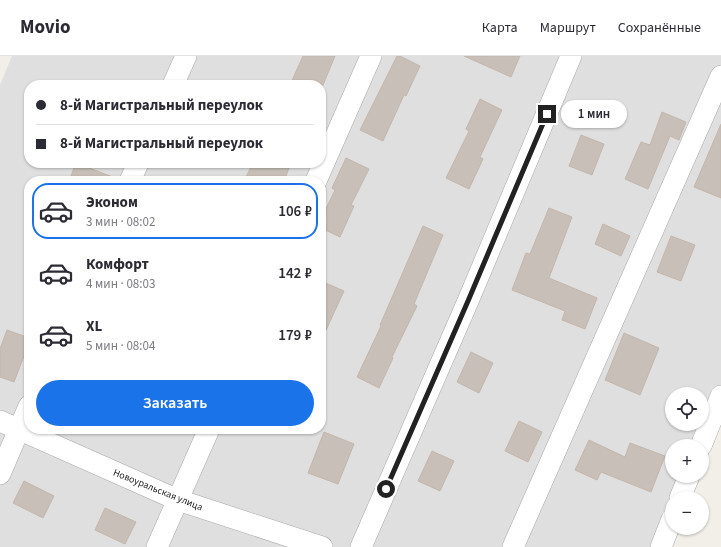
<!DOCTYPE html>
<html lang="ru">
<meta charset="utf-8">
<style>
:root{--surface:#fff;--page:#f2f2f3;--text:#2b2b33;--muted:#7c7c81;--line:#e1e1e2;--accent:#1a73e8}
body{margin:0;font-family:"Source Sans 3",sans-serif;background:var(--page);color:var(--text);height:100vh;display:flex;flex-direction:column;font-size:15px;white-space:nowrap}
*{box-sizing:border-box;margin:0}
p{font-size:13px;color:var(--muted)}
.icon{flex:none;width:22px;height:22px;fill:none;stroke:currentColor;stroke-width:2;stroke-linecap:round;stroke-linejoin:round}
.map{position:relative;flex:1;overflow:hidden}
.details{position:absolute;left:24px;top:120px;width:302px;height:258px;display:flex;flex-direction:column;background:var(--surface);border-radius:16px;box-shadow:0 1px 3px #0004}
.details>*{flex:none}
.banner{position:absolute;left:24px;top:24px;width:302px;height:88px;border-radius:16px;box-shadow:0 1px 3px #0004;display:grid;align-content:center;height:88px;padding:0 12px;background:var(--surface)}
.controls{position:absolute;left:665px;top:331px;display:grid;gap:8px}
.controls a{display:grid;place-items:center;width:44px;height:44px;border-radius:50%;background:var(--surface);box-shadow:0 1px 3px #0004;font-size:20px}
.end{position:absolute;width:18px;height:18px;margin:-9px;border:5px solid #222;background:#fff;box-shadow:0 0 0 2px #fff}
.from{border-radius:50%}
.bubble{position:absolute;height:28px;border-radius:14px;background:var(--surface);box-shadow:0 1px 3px #0004;font-size:13px;font-weight:600;line-height:28px;text-align:center}
.banner b{display:flex;align-items:center;gap:14px;height:38px;font-size:15px}
.banner b+b{border-top:1px solid var(--line)}
.banner i{width:10px;height:10px;background:var(--text)}
ul{padding:7px 0 0;list-style:none}
li{display:flex;align-items:center;gap:12px;height:56px;margin:0 8px 6px;padding:0 4px;border:2px solid transparent;border-radius:16px}
li div{flex:1}
li b{display:block;font-size:15px}
li em{font-style:normal;font-weight:600}
li.selected{border-color:var(--accent)}
li>.icon{width:36px;height:36px;stroke-width:1.5}
.action{display:flex;gap:8px;margin-top:auto;padding:8px 12px}
.action a{flex:1;height:46px;border-radius:24px;background:var(--accent);color:#fff;font-size:16px;font-weight:600;line-height:46px;text-align:center}
header{display:flex;align-items:center;gap:24px;box-sizing:border-box;height:56px;padding:0 20px;background:var(--surface);border-bottom:1px solid var(--line)}
header strong{font-size:19px}
nav{display:flex;gap:22px;margin-inline-start:auto;font-size:14px}
.map>svg:first-child{display:block}
.residential{fill:#e0dfdf;fill-rule:evenodd}
.building{fill:#c7bfb8;stroke:#c4b6ab}
.lines{fill:none;stroke-linecap:round;stroke-linejoin:round}
.street-casing{stroke:#a9a9a9;stroke-width:22}
.street{stroke:#fff;stroke-width:21}
.route{stroke:#222;stroke-width:5}
.labels{text-anchor:middle;dominant-baseline:central;stroke-width:3;stroke-linejoin:round;paint-order:stroke}
.street-label{font-size:10px;fill:#222;stroke:#fff}
</style>
<header>
<strong>Movio</strong>
<nav><a>Карта</a><a>Маршрут</a><a>Сохранённые</a></nav>
</header>
<div class="map">
<svg width="721" height="491" viewBox="0 0 721 491">
<rect width="100%" height="100%" fill="#f2efe9"/>
<path class="residential" d="M 12,0 L 721,0 L 721,362 L 702,410 L 702,390 L 672,390 L 672,420 L 698,420 L 672,442 L 672,472 L 670,491 L 0,491 L 0,29 ZM 29,29 L 321,29 L 321,107 L 29,107 ZM 29,125 L 321,125 L 321,373 L 29,373 ZM 672,338 L 702,338 L 702,368 L 672,368 Z"/>
<g class="building">
<path d="M 303,0 L 335,0 L 323,29 L 290,29 Z"/>
<path d="M 397,0 L 400,0 L 420,10 L 406,40 L 404,39 L 383,85 L 360,74 Z"/>
<path d="M 464,0 L 520,0 L 511,21 Z"/>
<path d="M 480,43 L 502,54 L 480,101 L 483,103 L 469,133 L 446,122 L 469,75 L 466,73 Z"/>
<path d="M 662,56 L 686,66 L 679,84 L 670,80 L 648,133 L 625,123 L 641,86 L 650,89 Z"/>
<path d="M 721,68 L 721,142 L 694,131 Z"/>
<path d="M 581,79 L 604,88 L 592,119 L 569,110 Z"/>
<path d="M 346,102 L 369,113 L 351,149 L 354,150 L 340,181 L 321,172 L 321,163 L 335,134 L 332,132 Z"/>
<path d="M 76,107 L 118,123 L 118,125 L 69,125 Z"/>
<path d="M 253,107 L 291,107 L 284,125 L 244,125 Z"/>
<path d="M 549,152 L 572,161 L 549,222 L 597,242 L 585,273 L 562,264 L 565,255 L 512,234 L 526,197 L 530,198 Z"/>
<path d="M 603,168 L 630,180 L 621,200 L 595,188 Z"/>
<path d="M 423,170 L 443,179 L 414,248 L 417,250 L 392,301 L 393,302 L 379,332 L 357,321 L 381,270 L 380,269 Z"/>
<path d="M 671,180 L 695,189 L 681,225 L 657,216 Z"/>
<path d="M 321,225 L 344,235 L 321,285 Z"/>
<path d="M 7,274 L 29,282 L 29,287 L 14,326 L 0,321 L 0,293 Z"/>
<path d="M 624,277 L 659,292 L 640,339 L 605,324 Z"/>
<path d="M 471,296 L 493,307 L 479,337 L 457,326 Z"/>
<path d="M 519,365 L 542,376 L 528,406 L 505,395 Z"/>
<path d="M 324,376 L 354,388 L 338,428 L 308,417 Z"/>
<path d="M 589,384 L 625,401 L 630,387 L 665,400 L 651,436 L 601,416 L 597,424 L 575,414 Z"/>
<path d="M 432,395 L 454,405 L 440,435 L 418,425 Z"/>
<path d="M 24,425 L 54,440 L 43,462 L 13,447 Z"/>
<path d="M 105,452 L 136,466 L 125,488 L 95,474 Z"/>
</g>
<g class="lines">
<g class="street-casing">
<g id="street">
<path d="M 173,29 L 186,0"/>
<path d="M 130,125 L 138,107"/>
<path d="M 316,125 L 371,0"/>
<path d="M 0,365 L 178,444 L 322,491"/>
<path d="M 701,390 L 721,340"/>
<path d="M 0,418 L 29,350"/>
<path d="M 680,442 L 689,420"/>
<path d="M 157,491 L 209,373"/>
<path d="M 361,491 L 468,245 L 571,0"/>
<path d="M 513,491 L 721,20"/>
<path d="M 661,491 L 672,463"/>
</g>
</g>
<use href="#street" class="street"/>
</g>
<g class="lines">
<path class="route" d="M 386,433 L 468,245 L 547,58"/>
</g>
<g class="labels">
<g class="street-label">
<text transform="translate(158 434) rotate(22)">Новоуральская улица</text>
</g>
</g>
</svg>
<div class="controls">
<a><svg class="icon" aria-label="locate" viewBox="0 0 24 24"><circle cx="12" cy="12" r="6"/><path d="M12 2v4M12 18v4M2 12h4M18 12h4"/></svg></a>
<a>+</a>
<a>−</a>
</div>
<i class="end from" style="left:386px;top:433px"></i>
<i class="end" style="left:547px;top:58px"></i>
<div class="bubble" style="left:561px;top:44px;width:66px">1 мин</div>
<div class="banner">
<b><i class="from"></i>8-й Магистральный переулок</b>
<b><i></i>8-й Магистральный переулок</b>
</div>
<section class="details">
<ul>
<li class="selected"><svg class="icon" aria-label="car" viewBox="0 0 24 24"><path d="M5 17H2v-5l4-1 3-4h7l3 4 3 1v5h-3M9 17h6M6 11h13"/><circle cx="7" cy="17" r="2"/><circle cx="17" cy="17" r="2"/></svg><div><b>Эконом</b><p>3 мин · 08:02</p></div><em>106 ₽</em></li>
<li><svg class="icon" aria-label="car" viewBox="0 0 24 24"><path d="M5 17H2v-5l4-1 3-4h7l3 4 3 1v5h-3M9 17h6M6 11h13"/><circle cx="7" cy="17" r="2"/><circle cx="17" cy="17" r="2"/></svg><div><b>Комфорт</b><p>4 мин · 08:03</p></div><em>142 ₽</em></li>
<li><svg class="icon" aria-label="car" viewBox="0 0 24 24"><path d="M5 17H2v-5l4-1 3-4h7l3 4 3 1v5h-3M9 17h6M6 11h13"/><circle cx="7" cy="17" r="2"/><circle cx="17" cy="17" r="2"/></svg><div><b>XL</b><p>5 мин · 08:04</p></div><em>179 ₽</em></li>
</ul>
<div class="action"><a>Заказать</a></div>
</section>
</div>
